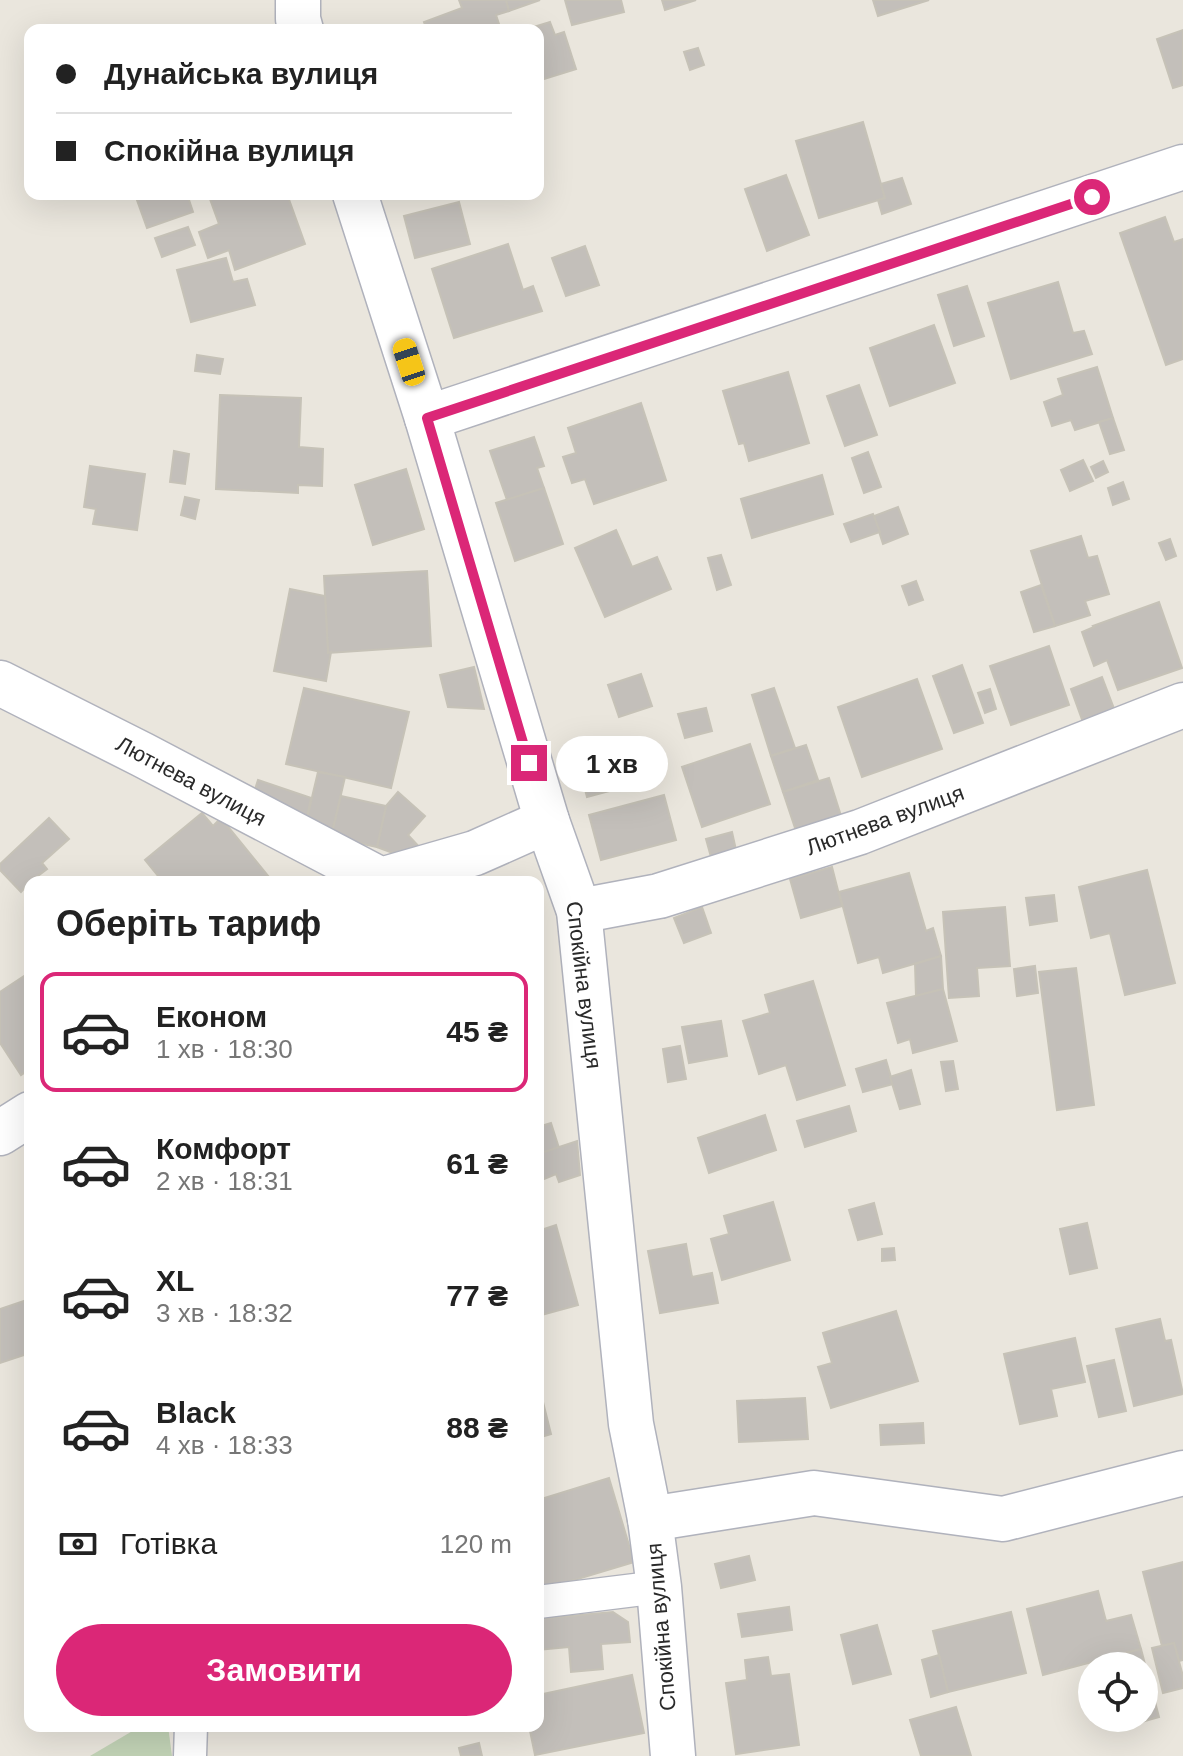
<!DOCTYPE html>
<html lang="uk">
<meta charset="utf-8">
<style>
:root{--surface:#fff;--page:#f2f2f2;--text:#222;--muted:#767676;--line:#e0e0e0;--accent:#db2777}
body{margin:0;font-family:Arial,sans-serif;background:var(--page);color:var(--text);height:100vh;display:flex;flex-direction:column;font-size:30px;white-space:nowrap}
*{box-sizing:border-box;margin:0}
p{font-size:26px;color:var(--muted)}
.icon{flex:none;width:44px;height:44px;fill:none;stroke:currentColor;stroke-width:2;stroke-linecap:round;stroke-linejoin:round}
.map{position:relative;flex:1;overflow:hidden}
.details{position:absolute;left:24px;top:876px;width:520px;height:856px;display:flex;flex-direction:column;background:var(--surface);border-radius:16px;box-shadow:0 8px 32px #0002}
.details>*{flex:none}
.hud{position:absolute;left:24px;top:24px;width:520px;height:176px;border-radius:16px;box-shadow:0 8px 32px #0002;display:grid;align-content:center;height:176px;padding:0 32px;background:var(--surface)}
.buttons{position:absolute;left:1078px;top:1652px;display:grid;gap:16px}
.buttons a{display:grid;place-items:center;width:80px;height:80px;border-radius:50%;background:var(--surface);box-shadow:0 8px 32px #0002;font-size:40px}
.end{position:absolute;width:36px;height:36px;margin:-18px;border:10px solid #db2777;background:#fff;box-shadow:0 0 0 4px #fff}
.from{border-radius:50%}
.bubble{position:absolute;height:56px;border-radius:28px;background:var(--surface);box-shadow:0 8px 32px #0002;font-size:26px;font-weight:700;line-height:56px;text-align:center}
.car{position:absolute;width:24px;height:48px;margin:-24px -12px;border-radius:10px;box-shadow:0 0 6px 2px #0007;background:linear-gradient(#f5c518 24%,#345 0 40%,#f5c518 0 76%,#345 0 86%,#f5c518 0)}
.hud b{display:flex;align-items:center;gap:28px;height:76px;font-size:30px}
.hud b+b{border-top:2px solid var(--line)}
.hud i{width:20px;height:20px;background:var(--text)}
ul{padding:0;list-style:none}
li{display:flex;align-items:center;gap:24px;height:120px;margin:0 16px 12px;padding:0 16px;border:4px solid transparent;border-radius:16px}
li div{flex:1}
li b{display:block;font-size:30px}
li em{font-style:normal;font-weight:700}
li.active{border-color:var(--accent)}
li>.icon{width:72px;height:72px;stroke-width:1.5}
h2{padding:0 32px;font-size:36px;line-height:96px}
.pay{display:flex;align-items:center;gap:20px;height:88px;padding:0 32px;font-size:30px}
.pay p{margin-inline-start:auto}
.primary-button{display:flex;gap:16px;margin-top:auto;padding:16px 32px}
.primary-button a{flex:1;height:92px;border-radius:48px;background:var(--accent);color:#fff;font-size:32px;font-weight:700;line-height:92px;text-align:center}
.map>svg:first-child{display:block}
.cemetery{fill:#c2d3b6}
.building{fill:#c3bfba;stroke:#c6c2b7;stroke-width:2}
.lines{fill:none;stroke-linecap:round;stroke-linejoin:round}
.service-casing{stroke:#b0b2bc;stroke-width:35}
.minor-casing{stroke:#b0b2bc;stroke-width:47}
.service{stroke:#fff;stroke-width:32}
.minor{stroke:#fff;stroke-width:44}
.route{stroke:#db2777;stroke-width:10}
.labels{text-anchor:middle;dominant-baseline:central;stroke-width:7;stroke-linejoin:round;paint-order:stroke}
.street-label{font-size:22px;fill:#2a2a2a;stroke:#fff}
</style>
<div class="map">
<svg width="1183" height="1756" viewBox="0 0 1183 1756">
<rect width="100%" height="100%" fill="#eae6dd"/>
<path class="cemetery" d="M 141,1726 L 168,1726 L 172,1756 L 90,1756 Z"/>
<g class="building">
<path d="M 459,0 L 506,0 L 509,11 L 496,15 L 501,30 L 427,30 L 424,22 L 462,8 Z"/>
<path d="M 506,0 L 540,0 L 509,11 Z"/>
<path d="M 565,0 L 621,0 L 624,12 L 572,25 Z"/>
<path d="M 662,0 L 696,0 L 665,10 Z"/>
<path d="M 873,0 L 929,0 L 878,16 Z"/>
<path d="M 550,22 L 555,35 L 564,32 L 576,69 L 538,81 L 538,30 L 524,30 Z"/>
<path d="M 1183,30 L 1183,85 L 1173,88 L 1157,39 Z"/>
<path d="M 698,48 L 704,65 L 690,70 L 684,52 Z"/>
<path d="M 863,122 L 885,198 L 819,218 L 796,141 Z"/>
<path d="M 786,175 L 809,235 L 767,251 L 745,189 Z"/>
<path d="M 902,178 L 911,204 L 882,214 L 878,200 L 885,198 L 881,184 Z"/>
<path d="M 154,194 L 187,194 L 193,212 L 147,228 L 137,200 Z"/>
<path d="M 223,194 L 287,194 L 305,244 L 235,270 L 229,250 L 208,258 L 199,232 L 219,224 L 210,199 Z"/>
<path d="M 459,202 L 470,244 L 415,258 L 404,216 Z"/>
<path d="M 1165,217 L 1174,242 L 1183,239 L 1183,359 L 1166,365 L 1120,233 Z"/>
<path d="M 188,227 L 195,245 L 162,257 L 155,238 Z"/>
<path d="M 508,244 L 523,290 L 533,286 L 542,311 L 454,338 L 432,269 Z"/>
<path d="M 585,246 L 599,285 L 566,296 L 552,258 Z"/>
<path d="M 226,258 L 233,282 L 247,279 L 255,305 L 191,322 L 177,270 Z"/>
<path d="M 1058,282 L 1073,333 L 1084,331 L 1092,354 L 1011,379 L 988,303 Z"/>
<path d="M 967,286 L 984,336 L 954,346 L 938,295 Z"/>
<path d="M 934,325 L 955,383 L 890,406 L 870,348 Z"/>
<path d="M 197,355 L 223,359 L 220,374 L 195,371 Z"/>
<path d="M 1097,367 L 1113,418 L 1075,430 L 1071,420 L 1052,426 L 1044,402 L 1063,395 L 1058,379 Z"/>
<path d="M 788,372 L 809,443 L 749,461 L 744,443 L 739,444 L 723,391 Z"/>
<path d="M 859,385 L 877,435 L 845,446 L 827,396 Z"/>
<path d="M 220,395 L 301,398 L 299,447 L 323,449 L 322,486 L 298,485 L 298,493 L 216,489 Z"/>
<path d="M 641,403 L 666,480 L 594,504 L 585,479 L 572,483 L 563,457 L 576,453 L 568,428 Z"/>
<path d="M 1113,418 L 1124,450 L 1110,454 L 1099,422 Z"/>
<path d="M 534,437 L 544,466 L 537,468 L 544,488 L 507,500 L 490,451 Z"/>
<path d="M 174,451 L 189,454 L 185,484 L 170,482 Z"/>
<path d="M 868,452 L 881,487 L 864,493 L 852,458 Z"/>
<path d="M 1083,460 L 1093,481 L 1070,491 L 1061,470 Z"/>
<path d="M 1103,461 L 1108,472 L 1096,478 L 1091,467 Z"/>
<path d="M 90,466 L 145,474 L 137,530 L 93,524 L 96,509 L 84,507 Z"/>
<path d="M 406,469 L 424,529 L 373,545 L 355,485 Z"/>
<path d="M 822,475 L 833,514 L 752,538 L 741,499 Z"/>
<path d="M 1123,482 L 1129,499 L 1113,505 L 1108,488 Z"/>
<path d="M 544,488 L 563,544 L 515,561 L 496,503 Z"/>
<path d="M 185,497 L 199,500 L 195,519 L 181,515 Z"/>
<path d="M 898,507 L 908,534 L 883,544 L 874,516 Z"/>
<path d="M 873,514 L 880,532 L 851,542 L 844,524 Z"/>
<path d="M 616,530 L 632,567 L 657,557 L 671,589 L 605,617 L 575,548 Z"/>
<path d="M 1081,536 L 1088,558 L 1097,556 L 1109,594 L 1085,601 L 1090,615 L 1055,626 L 1031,551 Z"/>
<path d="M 1170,539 L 1176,556 L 1166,560 L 1159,543 Z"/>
<path d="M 721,555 L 731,585 L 717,590 L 708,558 Z"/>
<path d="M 427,571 L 431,646 L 328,653 L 324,576 Z"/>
<path d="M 916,581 L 923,600 L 909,605 L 902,586 Z"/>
<path d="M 1041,585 L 1055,626 L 1034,632 L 1021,592 Z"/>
<path d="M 290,589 L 325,596 L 328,653 L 331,652 L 326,681 L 274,671 Z"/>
<path d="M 1159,602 L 1182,668 L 1118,690 L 1107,660 L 1094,666 L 1082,632 L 1094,627 L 1093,626 Z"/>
<path d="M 1049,646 L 1069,705 L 1011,725 L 990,666 Z"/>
<path d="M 962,665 L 983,723 L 954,733 L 933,676 Z"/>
<path d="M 474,667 L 484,709 L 448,707 L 440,675 Z"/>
<path d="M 641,674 L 652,706 L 619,717 L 608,685 Z"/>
<path d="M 1102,677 L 1116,714 L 1084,725 L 1071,689 Z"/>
<path d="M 917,679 L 942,749 L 862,777 L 838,707 Z"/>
<path d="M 304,688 L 409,712 L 391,788 L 286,764 Z"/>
<path d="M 774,688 L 795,748 L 771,756 L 752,695 Z"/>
<path d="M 990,689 L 996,709 L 985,713 L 978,693 Z"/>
<path d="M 706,708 L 712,731 L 685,738 L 678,714 Z"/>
<path d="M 750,744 L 770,804 L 702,827 L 682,767 Z"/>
<path d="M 806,745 L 818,780 L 783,792 L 771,756 Z"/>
<path d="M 632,756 L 639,783 L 587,797 L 580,770 Z"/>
<path d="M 318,772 L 345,777 L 332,833 L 305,827 Z"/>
<path d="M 829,778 L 843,822 L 798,837 L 783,792 Z"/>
<path d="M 258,780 L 311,798 L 305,827 L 252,799 Z"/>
<path d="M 398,792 L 425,816 L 408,835 L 422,850 L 410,855 L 393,853 L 377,847 L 386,806 Z"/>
<path d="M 664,795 L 676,840 L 601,860 L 589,815 Z"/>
<path d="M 341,796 L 386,806 L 377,847 L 331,837 Z"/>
<path d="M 202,813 L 213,826 L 221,818 L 273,882 L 163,882 L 145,860 Z"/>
<path d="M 49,818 L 69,839 L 42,863 L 47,869 L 30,882 L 21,892 L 0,870 L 0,864 Z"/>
<path d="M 732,832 L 736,850 L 711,857 L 706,839 Z"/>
<path d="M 832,867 L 842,906 L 801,918 L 790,879 Z"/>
<path d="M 1147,870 L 1175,983 L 1125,995 L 1110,933 L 1091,938 L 1079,887 Z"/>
<path d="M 909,873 L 926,931 L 933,928 L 941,956 L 883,973 L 879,957 L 858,963 L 839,892 Z"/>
<path d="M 1054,895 L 1057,921 L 1030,925 L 1026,898 Z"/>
<path d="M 702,907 L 711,933 L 684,943 L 674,918 Z"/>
<path d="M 1005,907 L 1010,966 L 977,968 L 979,996 L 949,998 L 943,912 Z"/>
<path d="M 941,956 L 943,989 L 916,996 L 915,964 Z"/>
<path d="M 1035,966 L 1038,993 L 1017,996 L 1014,969 Z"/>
<path d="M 1076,968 L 1094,1105 L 1057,1110 L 1039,972 Z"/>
<path d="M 30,972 L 30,1069 L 21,1075 L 0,1043 L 0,992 Z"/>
<path d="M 813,981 L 845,1085 L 797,1100 L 786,1065 L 759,1074 L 743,1021 L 770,1013 L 765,995 Z"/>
<path d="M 943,989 L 957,1041 L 913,1053 L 910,1039 L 898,1043 L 887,1003 Z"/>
<path d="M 721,1021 L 727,1056 L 689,1063 L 682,1027 Z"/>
<path d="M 680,1046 L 686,1079 L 668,1082 L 663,1049 Z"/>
<path d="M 886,1060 L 893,1084 L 863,1092 L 856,1069 Z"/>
<path d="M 953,1061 L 958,1089 L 946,1091 L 941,1062 Z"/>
<path d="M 911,1070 L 920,1104 L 900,1109 L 890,1077 Z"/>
<path d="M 849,1106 L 856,1131 L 805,1147 L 797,1121 Z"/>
<path d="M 765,1115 L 776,1150 L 709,1173 L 698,1138 Z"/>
<path d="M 551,1123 L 559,1148 L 539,1154 L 538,1127 Z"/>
<path d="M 577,1141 L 580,1175 L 559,1182 L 556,1174 L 542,1180 L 538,1166 L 538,1154 Z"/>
<path d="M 773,1202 L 790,1260 L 722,1280 L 711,1239 L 729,1234 L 724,1216 Z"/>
<path d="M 874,1203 L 882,1234 L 858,1240 L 849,1210 Z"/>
<path d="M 1087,1223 L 1097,1268 L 1070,1274 L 1060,1229 Z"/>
<path d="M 556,1225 L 578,1305 L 538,1316 L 538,1231 Z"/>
<path d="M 686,1244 L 692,1277 L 712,1273 L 718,1303 L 660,1313 L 648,1251 Z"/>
<path d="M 894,1248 L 895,1260 L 882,1261 L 882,1249 Z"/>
<path d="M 30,1299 L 30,1353 L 0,1363 L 0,1309 Z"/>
<path d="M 896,1311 L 918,1381 L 831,1408 L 818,1367 L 832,1363 L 823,1333 Z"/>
<path d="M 1160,1319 L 1165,1341 L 1171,1340 L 1183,1394 L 1134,1406 L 1116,1329 Z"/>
<path d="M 1075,1338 L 1085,1382 L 1051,1389 L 1057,1416 L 1020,1424 L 1004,1354 Z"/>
<path d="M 1114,1360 L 1126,1411 L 1099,1417 L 1087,1366 Z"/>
<path d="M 538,1382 L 551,1434 L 538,1438 Z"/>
<path d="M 805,1398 L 808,1439 L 739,1442 L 737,1401 Z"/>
<path d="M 923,1423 L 924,1443 L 881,1445 L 880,1425 Z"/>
<path d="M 609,1478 L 634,1562 L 538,1591 L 538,1500 Z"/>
<path d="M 749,1556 L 755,1580 L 721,1588 L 715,1564 Z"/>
<path d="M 1183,1562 L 1183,1660 L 1179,1661 L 1174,1643 L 1162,1646 L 1143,1572 Z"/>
<path d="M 1098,1591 L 1106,1621 L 1131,1615 L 1141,1649 L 1043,1675 L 1027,1609 Z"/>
<path d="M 789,1607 L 792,1630 L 742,1637 L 738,1614 Z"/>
<path d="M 613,1612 L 628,1622 L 630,1642 L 601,1644 L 603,1669 L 571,1672 L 569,1647 L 538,1650 L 538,1619 Z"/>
<path d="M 1011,1612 L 1026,1673 L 948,1692 L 933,1631 Z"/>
<path d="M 877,1625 L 891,1674 L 853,1684 L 841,1635 Z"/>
<path d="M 1174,1643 L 1183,1676 L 1183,1688 L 1163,1693 L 1152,1648 Z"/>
<path d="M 1141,1649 L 1159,1717 L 1120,1728 L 1118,1718 L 1144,1718 L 1144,1666 L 1103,1666 L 1102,1659 Z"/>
<path d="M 939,1655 L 948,1692 L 931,1697 L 922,1660 Z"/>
<path d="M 768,1657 L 771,1676 L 789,1674 L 799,1745 L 736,1754 L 726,1683 L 747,1680 L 745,1660 Z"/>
<path d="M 632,1675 L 644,1733 L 535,1755 L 529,1726 L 538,1726 L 538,1695 Z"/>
<path d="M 956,1707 L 971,1756 L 921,1756 L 910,1720 Z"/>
<path d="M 479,1743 L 482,1756 L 461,1756 L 459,1748 Z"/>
</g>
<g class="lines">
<g class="service-casing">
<g id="service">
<path d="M 538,1602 L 659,1587"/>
<path d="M 190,1756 L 191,1726"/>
</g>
</g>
<g class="minor-casing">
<g id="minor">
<path d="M 298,0 L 298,19 L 301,30"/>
<path d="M 355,194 L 427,418 L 547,821 L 579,911 L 631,1424 L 650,1519 L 659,1587 L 673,1756"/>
<path d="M 427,418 L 1183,167"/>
<path d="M 0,683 L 143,755 L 381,880 L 475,853 L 547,821"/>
<path d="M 579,911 L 659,896 L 860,832 L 1183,705"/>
<path d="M 0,1133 L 30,1114"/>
<path d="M 650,1519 L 814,1493 L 1003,1519 L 1183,1473"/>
</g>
</g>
<use href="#service" class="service"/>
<use href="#minor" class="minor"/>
</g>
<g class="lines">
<path class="route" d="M 529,763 L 427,418 L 1092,197"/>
</g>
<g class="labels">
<g class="street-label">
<text transform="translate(191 781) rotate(28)">Лютнева вулиця</text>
<text transform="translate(885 820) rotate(-20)">Лютнева вулиця</text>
<text transform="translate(584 985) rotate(83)">Спокійна вулиця</text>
<text transform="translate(661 1627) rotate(-95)">Спокійна вулиця</text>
</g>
</g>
</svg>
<div class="buttons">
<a><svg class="icon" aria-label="locate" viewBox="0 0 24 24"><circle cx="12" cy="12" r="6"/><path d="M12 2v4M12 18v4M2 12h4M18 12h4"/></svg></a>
</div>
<i class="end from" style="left:1092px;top:197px"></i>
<i class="end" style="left:529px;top:763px"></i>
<div class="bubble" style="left:556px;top:736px;width:112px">1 хв</div>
<i class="car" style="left:409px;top:362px;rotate:342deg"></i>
<div class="hud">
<b><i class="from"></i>Дунайська вулиця</b>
<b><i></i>Спокійна вулиця</b>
</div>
<section class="details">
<h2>Оберіть тариф</h2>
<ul>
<li class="active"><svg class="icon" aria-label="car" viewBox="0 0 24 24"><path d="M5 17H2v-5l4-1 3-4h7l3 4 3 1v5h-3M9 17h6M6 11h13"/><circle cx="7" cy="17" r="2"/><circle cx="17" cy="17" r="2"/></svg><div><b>Економ</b><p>1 хв · 18:30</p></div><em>45 ₴</em></li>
<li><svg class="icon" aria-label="car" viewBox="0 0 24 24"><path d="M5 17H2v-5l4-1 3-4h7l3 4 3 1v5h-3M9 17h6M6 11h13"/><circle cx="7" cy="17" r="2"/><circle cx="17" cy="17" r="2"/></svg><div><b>Комфорт</b><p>2 хв · 18:31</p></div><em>61 ₴</em></li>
<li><svg class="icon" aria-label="car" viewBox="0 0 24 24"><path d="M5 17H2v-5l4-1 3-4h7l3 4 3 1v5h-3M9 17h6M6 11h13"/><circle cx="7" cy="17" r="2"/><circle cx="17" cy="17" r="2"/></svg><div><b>XL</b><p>3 хв · 18:32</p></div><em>77 ₴</em></li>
<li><svg class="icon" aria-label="car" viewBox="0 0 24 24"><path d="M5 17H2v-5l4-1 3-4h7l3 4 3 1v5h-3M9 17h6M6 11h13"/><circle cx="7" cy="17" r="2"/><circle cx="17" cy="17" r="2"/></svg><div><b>Black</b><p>4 хв · 18:33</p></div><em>88 ₴</em></li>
</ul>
<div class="pay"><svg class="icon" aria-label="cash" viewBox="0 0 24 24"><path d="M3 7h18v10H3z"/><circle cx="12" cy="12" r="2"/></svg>Готівка<p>120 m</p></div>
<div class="primary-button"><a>Замовити</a></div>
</section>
</div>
